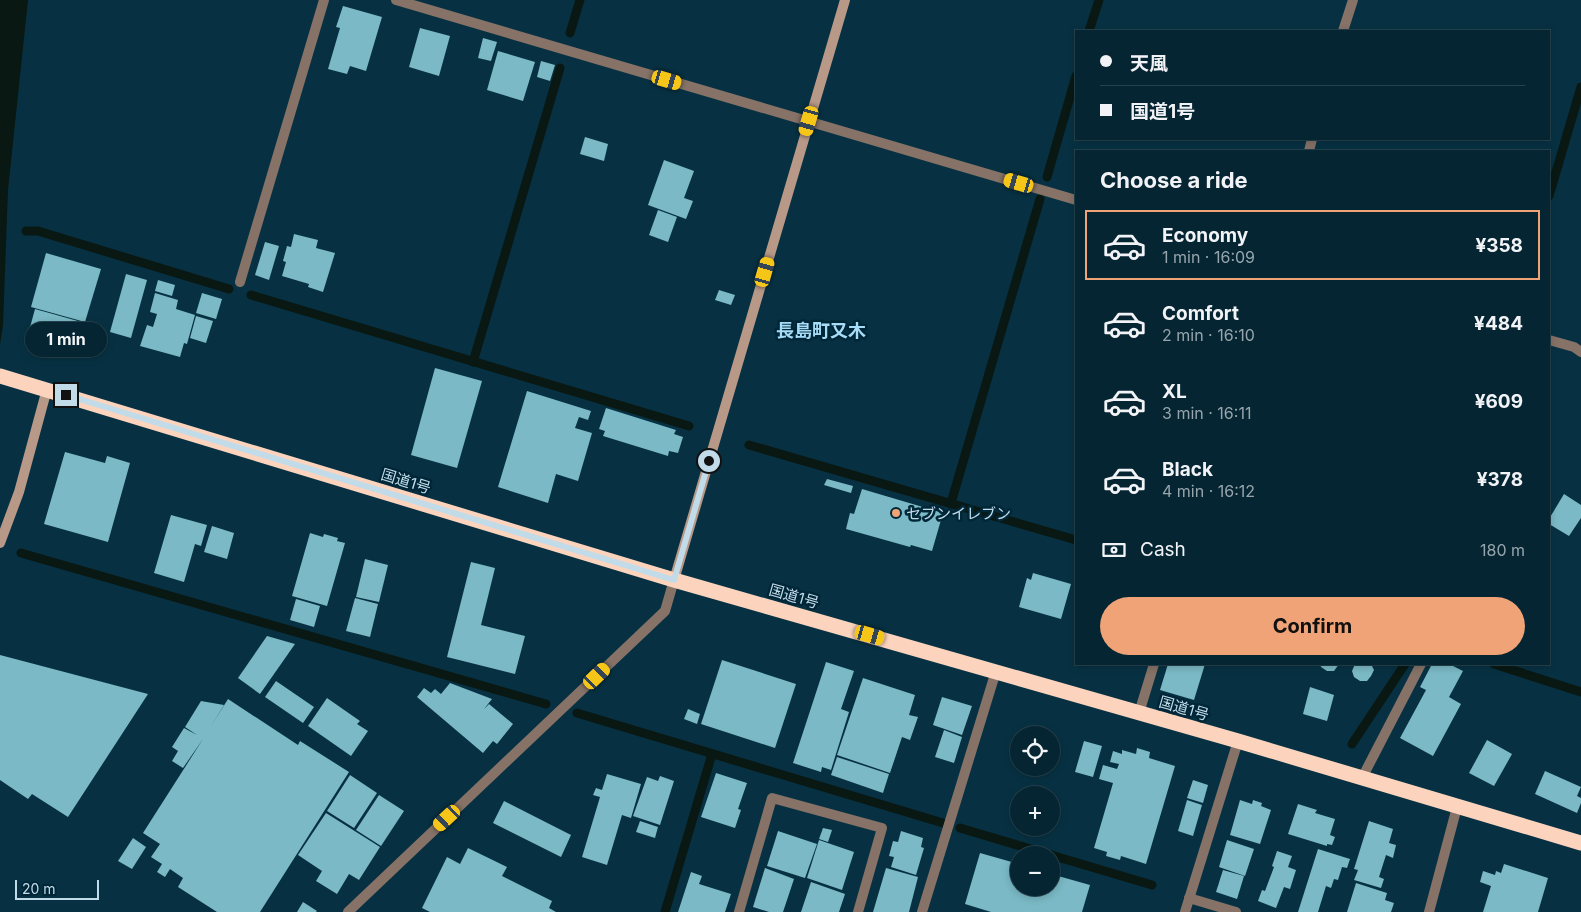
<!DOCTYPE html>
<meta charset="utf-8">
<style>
:root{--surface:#052532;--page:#0e2d3a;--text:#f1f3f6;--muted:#97a5ac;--line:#26424d;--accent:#efa377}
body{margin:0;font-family:Inter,"Noto Sans JP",sans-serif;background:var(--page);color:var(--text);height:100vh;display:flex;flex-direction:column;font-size:19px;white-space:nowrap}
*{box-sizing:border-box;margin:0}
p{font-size:16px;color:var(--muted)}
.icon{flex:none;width:28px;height:28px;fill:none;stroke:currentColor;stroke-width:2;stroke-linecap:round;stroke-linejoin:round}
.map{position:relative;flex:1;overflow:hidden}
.drawer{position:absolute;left:1075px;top:150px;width:475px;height:515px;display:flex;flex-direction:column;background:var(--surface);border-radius:0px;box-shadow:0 2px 8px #0003,0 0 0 1px var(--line)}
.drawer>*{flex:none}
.banner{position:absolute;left:1075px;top:30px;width:475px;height:110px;border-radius:0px;box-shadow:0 2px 8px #0003,0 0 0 1px var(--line);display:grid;align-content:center;height:110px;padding:0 25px;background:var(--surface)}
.buttons{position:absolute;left:1010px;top:726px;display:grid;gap:10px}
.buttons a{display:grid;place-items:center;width:50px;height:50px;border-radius:50%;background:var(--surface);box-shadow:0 2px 8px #0003,0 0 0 1px var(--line);font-size:25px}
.scale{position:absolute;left:15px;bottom:12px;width:84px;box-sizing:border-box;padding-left:5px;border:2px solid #c1dbe9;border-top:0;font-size:14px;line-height:18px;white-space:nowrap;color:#c1dbe9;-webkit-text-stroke:4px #002738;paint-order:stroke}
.end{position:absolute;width:22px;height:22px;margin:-11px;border:6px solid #c1dbe9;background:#111;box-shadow:0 0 0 2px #111}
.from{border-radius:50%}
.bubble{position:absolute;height:35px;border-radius:18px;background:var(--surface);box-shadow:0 2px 8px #0003,0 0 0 1px var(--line);font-size:16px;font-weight:700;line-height:35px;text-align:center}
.car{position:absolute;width:15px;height:30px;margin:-15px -8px;border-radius:6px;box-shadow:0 0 4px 1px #0007;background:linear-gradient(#f5c518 24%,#345 0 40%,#f5c518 0 76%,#345 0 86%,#f5c518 0)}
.banner b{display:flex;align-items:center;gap:18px;height:48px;font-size:19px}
.banner b+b{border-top:1px solid var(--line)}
.banner i{width:12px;height:12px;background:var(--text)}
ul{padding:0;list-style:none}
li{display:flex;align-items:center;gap:15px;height:70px;margin:0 10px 8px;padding:0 15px;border:2px solid transparent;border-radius:0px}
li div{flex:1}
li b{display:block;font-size:19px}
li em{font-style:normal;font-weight:700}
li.active{border-color:var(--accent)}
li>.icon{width:45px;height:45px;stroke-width:1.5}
h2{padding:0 25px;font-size:22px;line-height:60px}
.pay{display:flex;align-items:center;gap:12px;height:55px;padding:0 25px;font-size:19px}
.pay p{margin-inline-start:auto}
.button{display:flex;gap:10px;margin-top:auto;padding:10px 25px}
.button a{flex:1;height:58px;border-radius:30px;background:var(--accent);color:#111;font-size:20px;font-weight:700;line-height:58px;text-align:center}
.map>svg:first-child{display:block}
.water{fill:#091813}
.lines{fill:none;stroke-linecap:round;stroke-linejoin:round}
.stream{stroke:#091813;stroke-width:9}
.building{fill:#7ab9c5}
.street{stroke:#867267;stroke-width:10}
.secondary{stroke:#b89887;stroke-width:10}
.highway{stroke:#fcd4be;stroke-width:15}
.route{stroke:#c1dbe9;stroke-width:6}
.poi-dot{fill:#efa377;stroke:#002738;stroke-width:2}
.labels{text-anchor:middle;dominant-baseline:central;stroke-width:5;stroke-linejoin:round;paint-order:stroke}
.street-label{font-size:15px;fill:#c1dbe9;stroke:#002738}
.poi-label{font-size:15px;fill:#c1dbe9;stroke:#002738;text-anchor:start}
.quarter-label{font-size:18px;font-weight:bold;fill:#a6dcf8;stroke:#002738}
</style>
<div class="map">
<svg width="1581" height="912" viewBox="0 0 1581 912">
<rect width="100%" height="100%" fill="#073142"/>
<path class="water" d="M 0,0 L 28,0 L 8,190 L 3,325 L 0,345 Z"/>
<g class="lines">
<g class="stream">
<path d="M 1089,31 L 1099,0"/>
<path d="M 570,33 L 580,0"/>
<path d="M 1047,177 L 1076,76"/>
<path d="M 1549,196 L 1581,87"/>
<path d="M 26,231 L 38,231 L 229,289"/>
<path d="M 251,295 L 689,426"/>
<path d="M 473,362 L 560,68"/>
<path d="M 749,445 L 1076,540"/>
<path d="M 951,503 L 1040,199"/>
<path d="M 21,553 L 546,704"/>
<path d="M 1494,664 L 1581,692"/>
<path d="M 577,713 L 943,823"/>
<path d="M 1352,744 L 1405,664"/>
<path d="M 960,828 L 1051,855"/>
<path d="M 1051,855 L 1152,885"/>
<path d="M 665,912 L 712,754"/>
</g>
</g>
<g class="building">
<path d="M 343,6 L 382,17 L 366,71 L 350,66 L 347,74 L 328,69 L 340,28 L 336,27 Z"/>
<path d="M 420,28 L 450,36 L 439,76 L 409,67 Z"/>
<path d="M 483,38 L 497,42 L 491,61 L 478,58 Z"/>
<path d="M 498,51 L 535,62 L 523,101 L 487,90 Z"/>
<path d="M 541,61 L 555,65 L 550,81 L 537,77 Z"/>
<path d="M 585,137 L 608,144 L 604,161 L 580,154 Z"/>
<path d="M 664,160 L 694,171 L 684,198 L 693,201 L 686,219 L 648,205 Z"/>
<path d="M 658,210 L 677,217 L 668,242 L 649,235 Z"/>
<path d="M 294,234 L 318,240 L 316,248 L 335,253 L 323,292 L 308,287 L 309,284 L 282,276 L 286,262 L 283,261 L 287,246 L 291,247 Z"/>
<path d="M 265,242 L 279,246 L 269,280 L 255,275 Z"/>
<path d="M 46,253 L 101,269 L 85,322 L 31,307 Z"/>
<path d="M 126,274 L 147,280 L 131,338 L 110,332 Z"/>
<path d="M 158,280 L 175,285 L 172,296 L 155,291 Z"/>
<path d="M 719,290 L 735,295 L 731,305 L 715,300 Z"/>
<path d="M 155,293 L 178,300 L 176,309 L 195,315 L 187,344 L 184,343 L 180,357 L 140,346 L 147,325 L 153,327 L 157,314 L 150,312 Z"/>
<path d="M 202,293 L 222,299 L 216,319 L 196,313 Z"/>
<path d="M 35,309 L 85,323 L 75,357 L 26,342 Z"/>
<path d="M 196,316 L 213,321 L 206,343 L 190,338 Z"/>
<path d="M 435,368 L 482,381 L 457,468 L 411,455 Z"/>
<path d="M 527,391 L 591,411 L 588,420 L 579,417 L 575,428 L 592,433 L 578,481 L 556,474 L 548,503 L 498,487 Z"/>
<path d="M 606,408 L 676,430 L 674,434 L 683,437 L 678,453 L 669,451 L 668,456 L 603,436 L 605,431 L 599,429 Z"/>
<path d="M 65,452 L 105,463 L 107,456 L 130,463 L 108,542 L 44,524 Z"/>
<path d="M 827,479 L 853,486 L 851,493 L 824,485 Z"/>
<path d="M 862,489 L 943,513 L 932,551 L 911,545 L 910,547 L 846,529 L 850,513 L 854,514 Z"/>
<path d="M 1564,494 L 1581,505 L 1581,518 L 1569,536 L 1549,524 L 1549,519 Z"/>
<path d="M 171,515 L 207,525 L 201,546 L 195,544 L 184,582 L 154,573 Z"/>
<path d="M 212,526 L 234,533 L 227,559 L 204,552 Z"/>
<path d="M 310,533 L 323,537 L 324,534 L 338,538 L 337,541 L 345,543 L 327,606 L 292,596 Z"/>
<path d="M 365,559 L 388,565 L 379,602 L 356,597 Z"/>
<path d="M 471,562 L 495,568 L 481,625 L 525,636 L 515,674 L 447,657 Z"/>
<path d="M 1033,573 L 1071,584 L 1061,619 L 1019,607 L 1027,578 L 1031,580 Z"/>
<path d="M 355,598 L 378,604 L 370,637 L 346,631 Z"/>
<path d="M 296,599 L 320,606 L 314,627 L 290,620 Z"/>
<path d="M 267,636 L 295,644 L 260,694 L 238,678 Z"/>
<path d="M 0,655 L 148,694 L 68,817 L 32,794 L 28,799 L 0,780 Z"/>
<path d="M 722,660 L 796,684 L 775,748 L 701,724 Z"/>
<path d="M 826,662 L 854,671 L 841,709 L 849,712 L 831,770 L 822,767 L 821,772 L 793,763 Z"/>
<path d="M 1168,664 L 1205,664 L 1194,700 L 1160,690 Z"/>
<path d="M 1320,664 L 1339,664 L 1334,671 L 1327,671 L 1321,667 Z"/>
<path d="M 1355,664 L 1371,664 L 1374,670 L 1371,676 L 1367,681 L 1360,681 L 1354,677 L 1352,671 Z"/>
<path d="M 1432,664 L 1449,664 L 1463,671 L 1449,697 L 1461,704 L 1433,756 L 1400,738 L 1426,690 L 1420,687 Z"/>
<path d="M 863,678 L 915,695 L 909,715 L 918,717 L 910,740 L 902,737 L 890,773 L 837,755 Z"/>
<path d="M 276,681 L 314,707 L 303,723 L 265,697 Z"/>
<path d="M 450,683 L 492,699 L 484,709 L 489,704 L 513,724 L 497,744 L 493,741 L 483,753 L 417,697 L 424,688 L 431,693 L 435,689 L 441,694 Z"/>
<path d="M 1310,687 L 1334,695 L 1327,721 L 1303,714 Z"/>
<path d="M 942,697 L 972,706 L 962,735 L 933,725 Z"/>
<path d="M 327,698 L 360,721 L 357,724 L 368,731 L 351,756 L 308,726 Z"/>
<path d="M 228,699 L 298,745 L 300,741 L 349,772 L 260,912 L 217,912 L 178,887 L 183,878 L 170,869 L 165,877 L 157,872 L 162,864 L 151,857 L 160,844 L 143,833 L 203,739 L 183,768 L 172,761 L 178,751 L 172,747 L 184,728 L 197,735 L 185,727 L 201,701 L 224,705 L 210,728 Z"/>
<path d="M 688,709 L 700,714 L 697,724 L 684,719 Z"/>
<path d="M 944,730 L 962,737 L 954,763 L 935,757 Z"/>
<path d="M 1487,740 L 1512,754 L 1494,786 L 1469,773 Z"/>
<path d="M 1084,741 L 1102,746 L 1093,777 L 1075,772 Z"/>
<path d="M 1137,748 L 1150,752 L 1149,758 L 1175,766 L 1146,864 L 1121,856 L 1120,860 L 1106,856 L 1107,852 L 1094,848 L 1113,783 L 1099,779 L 1103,765 L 1117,769 L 1119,764 L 1110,762 L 1113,751 L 1122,754 L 1122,750 L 1136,754 Z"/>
<path d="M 837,757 L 889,774 L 883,793 L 831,775 Z"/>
<path d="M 1545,771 L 1581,787 L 1577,796 L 1581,798 L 1581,803 L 1577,813 L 1535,794 Z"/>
<path d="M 716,773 L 747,783 L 738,809 L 741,810 L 735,828 L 701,817 Z"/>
<path d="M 607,774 L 641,784 L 631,818 L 622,815 L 607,865 L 582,857 L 600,797 L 593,795 L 596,788 L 602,790 Z"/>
<path d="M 350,775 L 377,793 L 354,828 L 327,811 Z"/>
<path d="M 660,776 L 674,781 L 660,825 L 633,816 L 647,777 L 658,781 Z"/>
<path d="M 1193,780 L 1208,785 L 1203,803 L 1187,798 Z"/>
<path d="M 379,795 L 404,811 L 381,846 L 356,830 Z"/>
<path d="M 1187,800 L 1202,805 L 1193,836 L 1178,831 Z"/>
<path d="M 1240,800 L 1252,804 L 1253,800 L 1262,803 L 1261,806 L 1271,810 L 1260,844 L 1230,835 Z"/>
<path d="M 504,801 L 571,835 L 561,857 L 493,823 Z"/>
<path d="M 1298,804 L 1317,810 L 1315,813 L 1335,819 L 1330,835 L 1335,837 L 1332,845 L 1327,844 L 1327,846 L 1288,834 Z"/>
<path d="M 326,813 L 380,847 L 359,880 L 349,874 L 337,894 L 316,881 L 322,871 L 298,855 Z"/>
<path d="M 640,821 L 658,827 L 655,838 L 636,832 Z"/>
<path d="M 1369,821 L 1393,829 L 1389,843 L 1396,845 L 1393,858 L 1386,855 L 1379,877 L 1384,879 L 1381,888 L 1354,880 L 1358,870 L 1354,869 Z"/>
<path d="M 823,828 L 832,830 L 828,842 L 819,839 Z"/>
<path d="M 778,831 L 817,844 L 805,878 L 767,866 Z"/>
<path d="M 901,831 L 923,838 L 921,847 L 924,848 L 916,875 L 891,867 L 894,857 L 889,856 L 893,841 L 898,842 Z"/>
<path d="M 133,838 L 146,847 L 132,869 L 118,861 Z"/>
<path d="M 819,840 L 854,852 L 842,890 L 807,878 Z"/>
<path d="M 1227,840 L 1254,849 L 1245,876 L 1219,867 Z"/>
<path d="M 468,848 L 507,867 L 502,876 L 552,901 L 549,908 L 556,912 L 430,912 L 422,908 L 447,857 L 460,864 Z"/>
<path d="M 1318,849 L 1350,859 L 1347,868 L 1342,867 L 1338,880 L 1334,879 L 1331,888 L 1326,886 L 1318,912 L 1298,912 Z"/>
<path d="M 1277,851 L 1292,856 L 1288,867 L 1296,870 L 1290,889 L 1284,887 L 1276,908 L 1258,901 L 1262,890 L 1265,891 L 1274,867 L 1272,866 Z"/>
<path d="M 980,853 L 1019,864 L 1019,888 L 1051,888 L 1051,874 L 1090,885 L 1082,912 L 991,912 L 965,904 Z"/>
<path d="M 1504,864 L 1548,878 L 1538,912 L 1483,912 L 1491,886 L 1480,882 L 1483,871 L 1495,875 L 1496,871 L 1501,873 Z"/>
<path d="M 765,868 L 794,879 L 783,912 L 769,912 L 753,907 Z"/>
<path d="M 886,868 L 918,877 L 909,912 L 873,912 Z"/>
<path d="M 1223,870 L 1244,876 L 1237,899 L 1216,892 Z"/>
<path d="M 691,872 L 702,876 L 699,884 L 731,894 L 725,912 L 678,912 Z"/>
<path d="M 811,882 L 845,894 L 839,912 L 801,912 Z"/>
<path d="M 1356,883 L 1387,893 L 1385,900 L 1394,903 L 1391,912 L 1347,912 Z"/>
<path d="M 303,902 L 317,911 L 316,912 L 297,912 Z"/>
</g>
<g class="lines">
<g class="street">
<path d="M 396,0 L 1076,200"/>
<path d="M 1343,31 L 1353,0"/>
<path d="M 1309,151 L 1312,139"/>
<path d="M 240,282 L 324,0"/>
<path d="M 1549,340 L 1574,347 L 1581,352"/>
<path d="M 1139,713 L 1154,664"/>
<path d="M 1362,778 L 1421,664"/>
<path d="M 1189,898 L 1236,912"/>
<path d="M 348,912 L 665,611 L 674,580"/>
<path d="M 739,912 L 772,798 L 882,828 L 858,912"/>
<path d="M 922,912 L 996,671"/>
<path d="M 1185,912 L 1238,741"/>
<path d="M 1429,912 L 1457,807"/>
</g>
<g class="secondary">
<path d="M 0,543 L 19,492 L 47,389"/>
<path d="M 674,580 L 845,0"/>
</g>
<path class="highway" d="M 0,376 L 674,580 L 1238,741 L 1581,843"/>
</g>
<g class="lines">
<path class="route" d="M 66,395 L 674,580 L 709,461"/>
</g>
<circle class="poi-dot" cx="896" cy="513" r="5"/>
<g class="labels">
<g class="street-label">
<text transform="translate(406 481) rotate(17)">国道1号</text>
<text transform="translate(794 596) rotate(16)">国道1号</text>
<text transform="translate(1184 708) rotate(16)">国道1号</text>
</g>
<g class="poi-label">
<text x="906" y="513">セブンイレブン</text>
</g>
<g class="quarter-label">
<text x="821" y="330">長島町又木</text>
</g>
</g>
</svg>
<div class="buttons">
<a><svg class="icon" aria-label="locate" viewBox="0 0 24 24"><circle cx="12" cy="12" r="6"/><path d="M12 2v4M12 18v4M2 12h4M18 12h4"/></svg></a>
<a>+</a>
<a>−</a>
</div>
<div class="scale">20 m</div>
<i class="end from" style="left:709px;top:461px"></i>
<i class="end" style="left:66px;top:395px"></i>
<div class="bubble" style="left:25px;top:322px;width:82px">1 min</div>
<i class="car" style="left:667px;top:80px;rotate:106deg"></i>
<i class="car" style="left:809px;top:121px;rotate:196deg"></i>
<i class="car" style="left:1019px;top:183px;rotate:286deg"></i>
<i class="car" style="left:765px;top:272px;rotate:16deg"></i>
<i class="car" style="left:870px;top:635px;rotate:106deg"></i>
<i class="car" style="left:597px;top:676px;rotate:46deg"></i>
<i class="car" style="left:447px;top:818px;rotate:227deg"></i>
<div class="banner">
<b><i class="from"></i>天風</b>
<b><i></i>国道1号</b>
</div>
<section class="drawer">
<h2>Choose a ride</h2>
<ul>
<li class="active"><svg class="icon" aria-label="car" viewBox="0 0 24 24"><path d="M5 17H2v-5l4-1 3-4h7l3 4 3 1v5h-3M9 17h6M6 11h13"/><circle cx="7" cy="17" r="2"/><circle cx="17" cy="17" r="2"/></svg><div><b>Economy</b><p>1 min · 16:09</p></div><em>¥358</em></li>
<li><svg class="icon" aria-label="car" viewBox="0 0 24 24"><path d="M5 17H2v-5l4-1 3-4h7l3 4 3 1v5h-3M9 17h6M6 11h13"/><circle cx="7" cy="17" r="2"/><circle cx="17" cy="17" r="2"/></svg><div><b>Comfort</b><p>2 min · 16:10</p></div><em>¥484</em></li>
<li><svg class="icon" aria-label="car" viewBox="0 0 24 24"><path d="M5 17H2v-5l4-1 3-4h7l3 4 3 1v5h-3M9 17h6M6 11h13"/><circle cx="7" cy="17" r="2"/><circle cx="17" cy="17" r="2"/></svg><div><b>XL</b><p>3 min · 16:11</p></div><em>¥609</em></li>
<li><svg class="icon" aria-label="car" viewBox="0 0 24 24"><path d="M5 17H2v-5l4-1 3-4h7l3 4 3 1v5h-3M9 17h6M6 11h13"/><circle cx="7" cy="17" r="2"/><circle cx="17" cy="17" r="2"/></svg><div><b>Black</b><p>4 min · 16:12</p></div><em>¥378</em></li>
</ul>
<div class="pay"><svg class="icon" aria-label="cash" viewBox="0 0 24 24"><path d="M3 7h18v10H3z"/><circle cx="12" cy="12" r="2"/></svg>Cash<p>180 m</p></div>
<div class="button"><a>Confirm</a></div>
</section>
</div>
